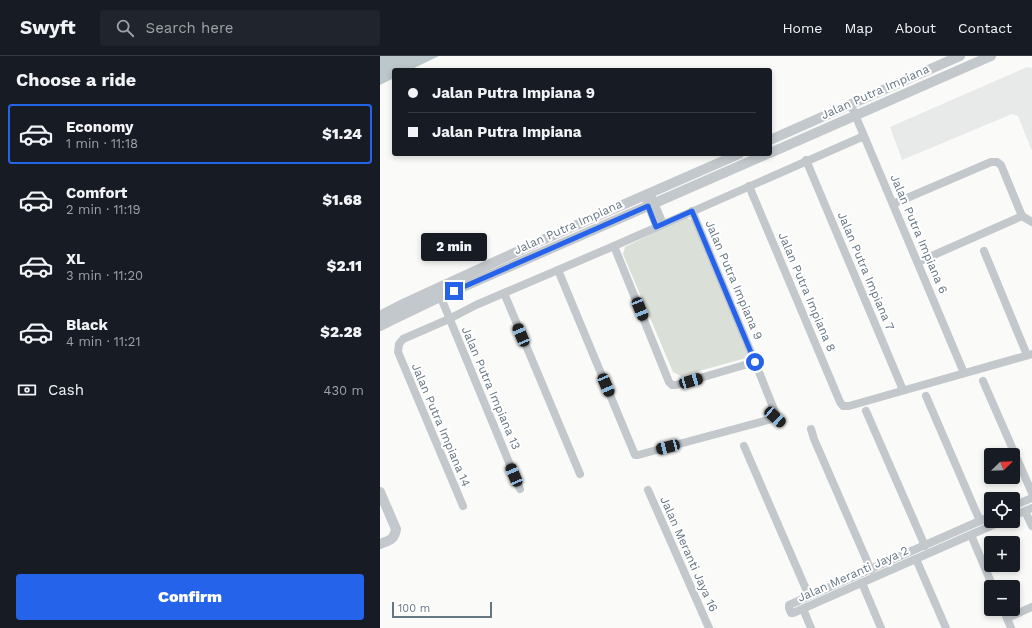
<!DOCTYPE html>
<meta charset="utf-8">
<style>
:root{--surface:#171b24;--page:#20242c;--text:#f1f3f6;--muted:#9ea1a6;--line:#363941;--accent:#2563eb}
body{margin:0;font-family:"Work Sans",sans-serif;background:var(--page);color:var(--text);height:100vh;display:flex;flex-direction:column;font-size:15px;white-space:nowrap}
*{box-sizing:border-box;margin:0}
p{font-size:13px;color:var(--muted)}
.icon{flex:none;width:22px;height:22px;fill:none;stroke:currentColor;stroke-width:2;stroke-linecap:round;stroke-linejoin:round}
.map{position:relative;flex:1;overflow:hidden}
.panel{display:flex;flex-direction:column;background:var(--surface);width:380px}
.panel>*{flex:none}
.top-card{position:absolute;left:12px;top:12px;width:380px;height:88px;border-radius:4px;box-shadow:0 2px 6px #0003;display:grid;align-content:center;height:88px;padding:0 16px;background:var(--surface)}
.needle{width:26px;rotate:67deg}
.tools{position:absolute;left:604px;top:392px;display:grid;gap:8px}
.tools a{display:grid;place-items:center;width:36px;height:36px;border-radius:4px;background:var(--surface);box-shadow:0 2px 6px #0003;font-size:20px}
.scale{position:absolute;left:12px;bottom:10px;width:100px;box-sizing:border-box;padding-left:4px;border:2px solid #657683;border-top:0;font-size:11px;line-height:14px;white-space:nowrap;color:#657683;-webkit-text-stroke:3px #fff;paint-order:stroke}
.end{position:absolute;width:18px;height:18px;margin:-9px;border:5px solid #2563eb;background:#fff;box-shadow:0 0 0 2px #fff}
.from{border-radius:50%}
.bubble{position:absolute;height:28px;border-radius:4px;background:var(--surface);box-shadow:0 2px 6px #0003;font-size:13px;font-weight:800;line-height:28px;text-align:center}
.car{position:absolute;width:12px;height:24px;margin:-12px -6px;border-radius:5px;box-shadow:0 0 3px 1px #0007;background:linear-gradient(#222 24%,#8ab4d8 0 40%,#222 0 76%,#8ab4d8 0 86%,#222 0)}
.top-card b{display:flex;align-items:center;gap:14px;height:38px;font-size:15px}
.top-card b+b{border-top:1px solid var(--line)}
.top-card i{width:10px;height:10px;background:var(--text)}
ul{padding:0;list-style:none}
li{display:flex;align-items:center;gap:12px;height:60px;margin:0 8px 6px;padding:0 8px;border:2px solid transparent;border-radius:4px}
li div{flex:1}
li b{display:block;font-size:15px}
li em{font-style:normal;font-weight:800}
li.on{border-color:var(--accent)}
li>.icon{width:36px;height:36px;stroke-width:1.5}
h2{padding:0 16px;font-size:18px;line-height:48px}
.pay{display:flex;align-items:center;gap:10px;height:44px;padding:0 16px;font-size:15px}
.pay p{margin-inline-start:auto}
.cta{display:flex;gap:8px;margin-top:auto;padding:8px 16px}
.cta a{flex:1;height:46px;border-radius:4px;background:var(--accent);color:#fff;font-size:16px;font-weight:800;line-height:46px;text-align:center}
header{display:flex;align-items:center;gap:24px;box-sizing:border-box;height:56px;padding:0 20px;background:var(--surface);border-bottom:1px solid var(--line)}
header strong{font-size:19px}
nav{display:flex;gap:22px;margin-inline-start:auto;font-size:14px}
.search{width:280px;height:36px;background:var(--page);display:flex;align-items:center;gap:10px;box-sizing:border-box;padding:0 14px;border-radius:4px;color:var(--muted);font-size:15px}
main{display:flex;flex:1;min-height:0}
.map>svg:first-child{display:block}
.built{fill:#e8e9e9}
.green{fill:#dadfd7}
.water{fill:#bbc7cb}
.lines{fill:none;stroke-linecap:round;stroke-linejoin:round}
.minor{stroke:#c3c8cc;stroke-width:8}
.tertiary{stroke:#c3c8cc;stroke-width:10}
.route{stroke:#2563eb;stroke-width:5}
.labels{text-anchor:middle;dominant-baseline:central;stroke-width:4;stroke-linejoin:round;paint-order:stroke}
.street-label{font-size:12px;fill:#657683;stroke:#fff}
</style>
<header>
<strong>Swyft</strong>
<div class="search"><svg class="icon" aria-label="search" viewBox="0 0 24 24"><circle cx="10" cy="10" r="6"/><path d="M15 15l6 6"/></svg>Search here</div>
<nav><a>Home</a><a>Map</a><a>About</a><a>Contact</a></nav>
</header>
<main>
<section class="panel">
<h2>Choose a ride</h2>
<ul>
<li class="on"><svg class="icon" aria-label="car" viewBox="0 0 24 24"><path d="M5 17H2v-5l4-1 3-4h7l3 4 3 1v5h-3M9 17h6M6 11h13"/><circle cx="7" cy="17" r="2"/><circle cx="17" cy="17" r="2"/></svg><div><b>Economy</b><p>1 min · 11:18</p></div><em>$1.24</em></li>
<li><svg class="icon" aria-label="car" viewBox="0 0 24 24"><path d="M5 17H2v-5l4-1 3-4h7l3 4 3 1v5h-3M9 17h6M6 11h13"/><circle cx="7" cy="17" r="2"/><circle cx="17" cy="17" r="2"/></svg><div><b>Comfort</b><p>2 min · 11:19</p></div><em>$1.68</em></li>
<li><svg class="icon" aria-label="car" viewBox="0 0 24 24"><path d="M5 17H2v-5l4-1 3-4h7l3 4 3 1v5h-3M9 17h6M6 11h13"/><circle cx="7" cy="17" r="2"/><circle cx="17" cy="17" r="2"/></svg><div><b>XL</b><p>3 min · 11:20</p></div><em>$2.11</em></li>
<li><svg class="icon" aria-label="car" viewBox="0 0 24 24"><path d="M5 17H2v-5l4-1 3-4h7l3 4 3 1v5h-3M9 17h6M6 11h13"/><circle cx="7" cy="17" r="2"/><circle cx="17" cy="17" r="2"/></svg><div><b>Black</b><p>4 min · 11:21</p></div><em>$2.28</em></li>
</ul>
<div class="pay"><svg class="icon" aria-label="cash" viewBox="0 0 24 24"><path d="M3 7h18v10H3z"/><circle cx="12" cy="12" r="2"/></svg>Cash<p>430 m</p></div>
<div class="cta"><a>Confirm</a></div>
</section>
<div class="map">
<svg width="652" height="572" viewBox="0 0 652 572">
<rect width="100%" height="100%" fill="#fafaf8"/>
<path class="built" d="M 647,11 L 652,12 L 652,95 L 638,60 L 632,58 L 522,104 L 510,71 Z"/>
<path class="green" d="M 305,161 L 312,164 L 368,299 L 366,302 L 301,320 L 293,316 L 243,198 L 245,191 Z"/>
<path class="water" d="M 0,0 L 59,0 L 30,14 L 14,14 L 14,22 L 0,29 Z"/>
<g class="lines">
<g class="minor">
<path d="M 471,49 L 584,317"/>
<path d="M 426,104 L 523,334"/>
<path d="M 369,130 L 460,346 L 463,350 L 469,350 L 652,298"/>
<path d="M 270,137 L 283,168"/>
<path d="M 266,144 L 277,171"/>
<path d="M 513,148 L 611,106 L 617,106 L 621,109 L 642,160 L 652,166"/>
<path d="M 312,155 L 375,306 L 395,356 L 395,361 L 401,367"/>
<path d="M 234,190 L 289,326 L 292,329 L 296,329 L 375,306"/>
<path d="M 604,195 L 647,299"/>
<path d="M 538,206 L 642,160"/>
<path d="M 178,214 L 255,399 L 258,399 L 392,363 L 395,361"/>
<path d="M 59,237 L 140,433"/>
<path d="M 124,237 L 200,418"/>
<path d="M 603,325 L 652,437"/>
<path d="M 546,340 L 600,465"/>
<path d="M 486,355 L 545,490"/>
<path d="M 431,373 L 434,383 L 491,514"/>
<path d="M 364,390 L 429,540"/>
<path d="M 268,434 L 329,572"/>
<path d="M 83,450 L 18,296 L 19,288 L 23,283 L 69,263 L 96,249 L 234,190 L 484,80"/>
<path d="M 633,450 L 652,442"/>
<path d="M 645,455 L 652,470"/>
<path d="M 611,460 L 409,549 L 409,552 L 411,557 L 413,557 L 622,465"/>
<path d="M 633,460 L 652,452"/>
<path d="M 591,479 L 613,531"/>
<path d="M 536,503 L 566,572"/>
<path d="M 482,527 L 501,572"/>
<path d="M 423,553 L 431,572"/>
<path d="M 623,553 L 631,572"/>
<path d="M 627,562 L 652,551"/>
</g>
<g class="tertiary">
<path d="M 390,84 L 580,0"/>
<path d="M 390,97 L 611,0"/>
<path d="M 0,260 L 25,247 L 167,182 L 359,98"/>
<path d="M 0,270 L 14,263 L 60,241 L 387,98"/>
<path d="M 0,436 L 16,473 C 14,484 10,484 0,488"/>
</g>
</g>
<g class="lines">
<path class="route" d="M 74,235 L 268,150 L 276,171 L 312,155 L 375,306"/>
</g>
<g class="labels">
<g class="street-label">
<text transform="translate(495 36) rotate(-24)">Jalan Putra Impiana</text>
<text transform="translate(188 171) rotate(-24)">Jalan Putra Impiana</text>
<text transform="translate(539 178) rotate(67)">Jalan Putra Impiana 6</text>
<text transform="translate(486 215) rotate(67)">Jalan Putra Impiana 7</text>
<text transform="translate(354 224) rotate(67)">Jalan Putra Impiana 9</text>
<text transform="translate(427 236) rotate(67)">Jalan Putra Impiana 8</text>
<text transform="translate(111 332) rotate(67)">Jalan Putra Impiana 13</text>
<text transform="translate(61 369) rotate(67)">Jalan Putra Impiana 14</text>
<text transform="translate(309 498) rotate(66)">Jalan Meranti Jaya 16</text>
<text transform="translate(473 518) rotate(-24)">Jalan Meranti Jaya 2</text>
</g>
</g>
</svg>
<div class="tools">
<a><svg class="needle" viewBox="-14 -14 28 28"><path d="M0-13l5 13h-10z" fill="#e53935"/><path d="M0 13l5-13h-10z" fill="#9ea1a6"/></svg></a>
<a><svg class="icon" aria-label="locate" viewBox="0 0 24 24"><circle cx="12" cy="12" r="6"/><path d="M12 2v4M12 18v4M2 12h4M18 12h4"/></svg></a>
<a>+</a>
<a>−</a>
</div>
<div class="scale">100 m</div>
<i class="end from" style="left:375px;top:306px"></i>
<i class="end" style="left:74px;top:235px"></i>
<div class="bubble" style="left:41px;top:177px;width:66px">2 min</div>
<i class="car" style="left:260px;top:253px;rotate:158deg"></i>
<i class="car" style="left:141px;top:279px;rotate:337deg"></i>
<i class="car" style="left:311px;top:325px;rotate:74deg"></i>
<i class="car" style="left:226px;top:329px;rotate:157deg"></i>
<i class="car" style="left:395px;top:361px;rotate:132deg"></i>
<i class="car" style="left:288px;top:391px;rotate:255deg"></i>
<i class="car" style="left:134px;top:419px;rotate:337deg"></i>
<div class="top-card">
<b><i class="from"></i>Jalan Putra Impiana 9</b>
<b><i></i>Jalan Putra Impiana</b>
</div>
</div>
</main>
